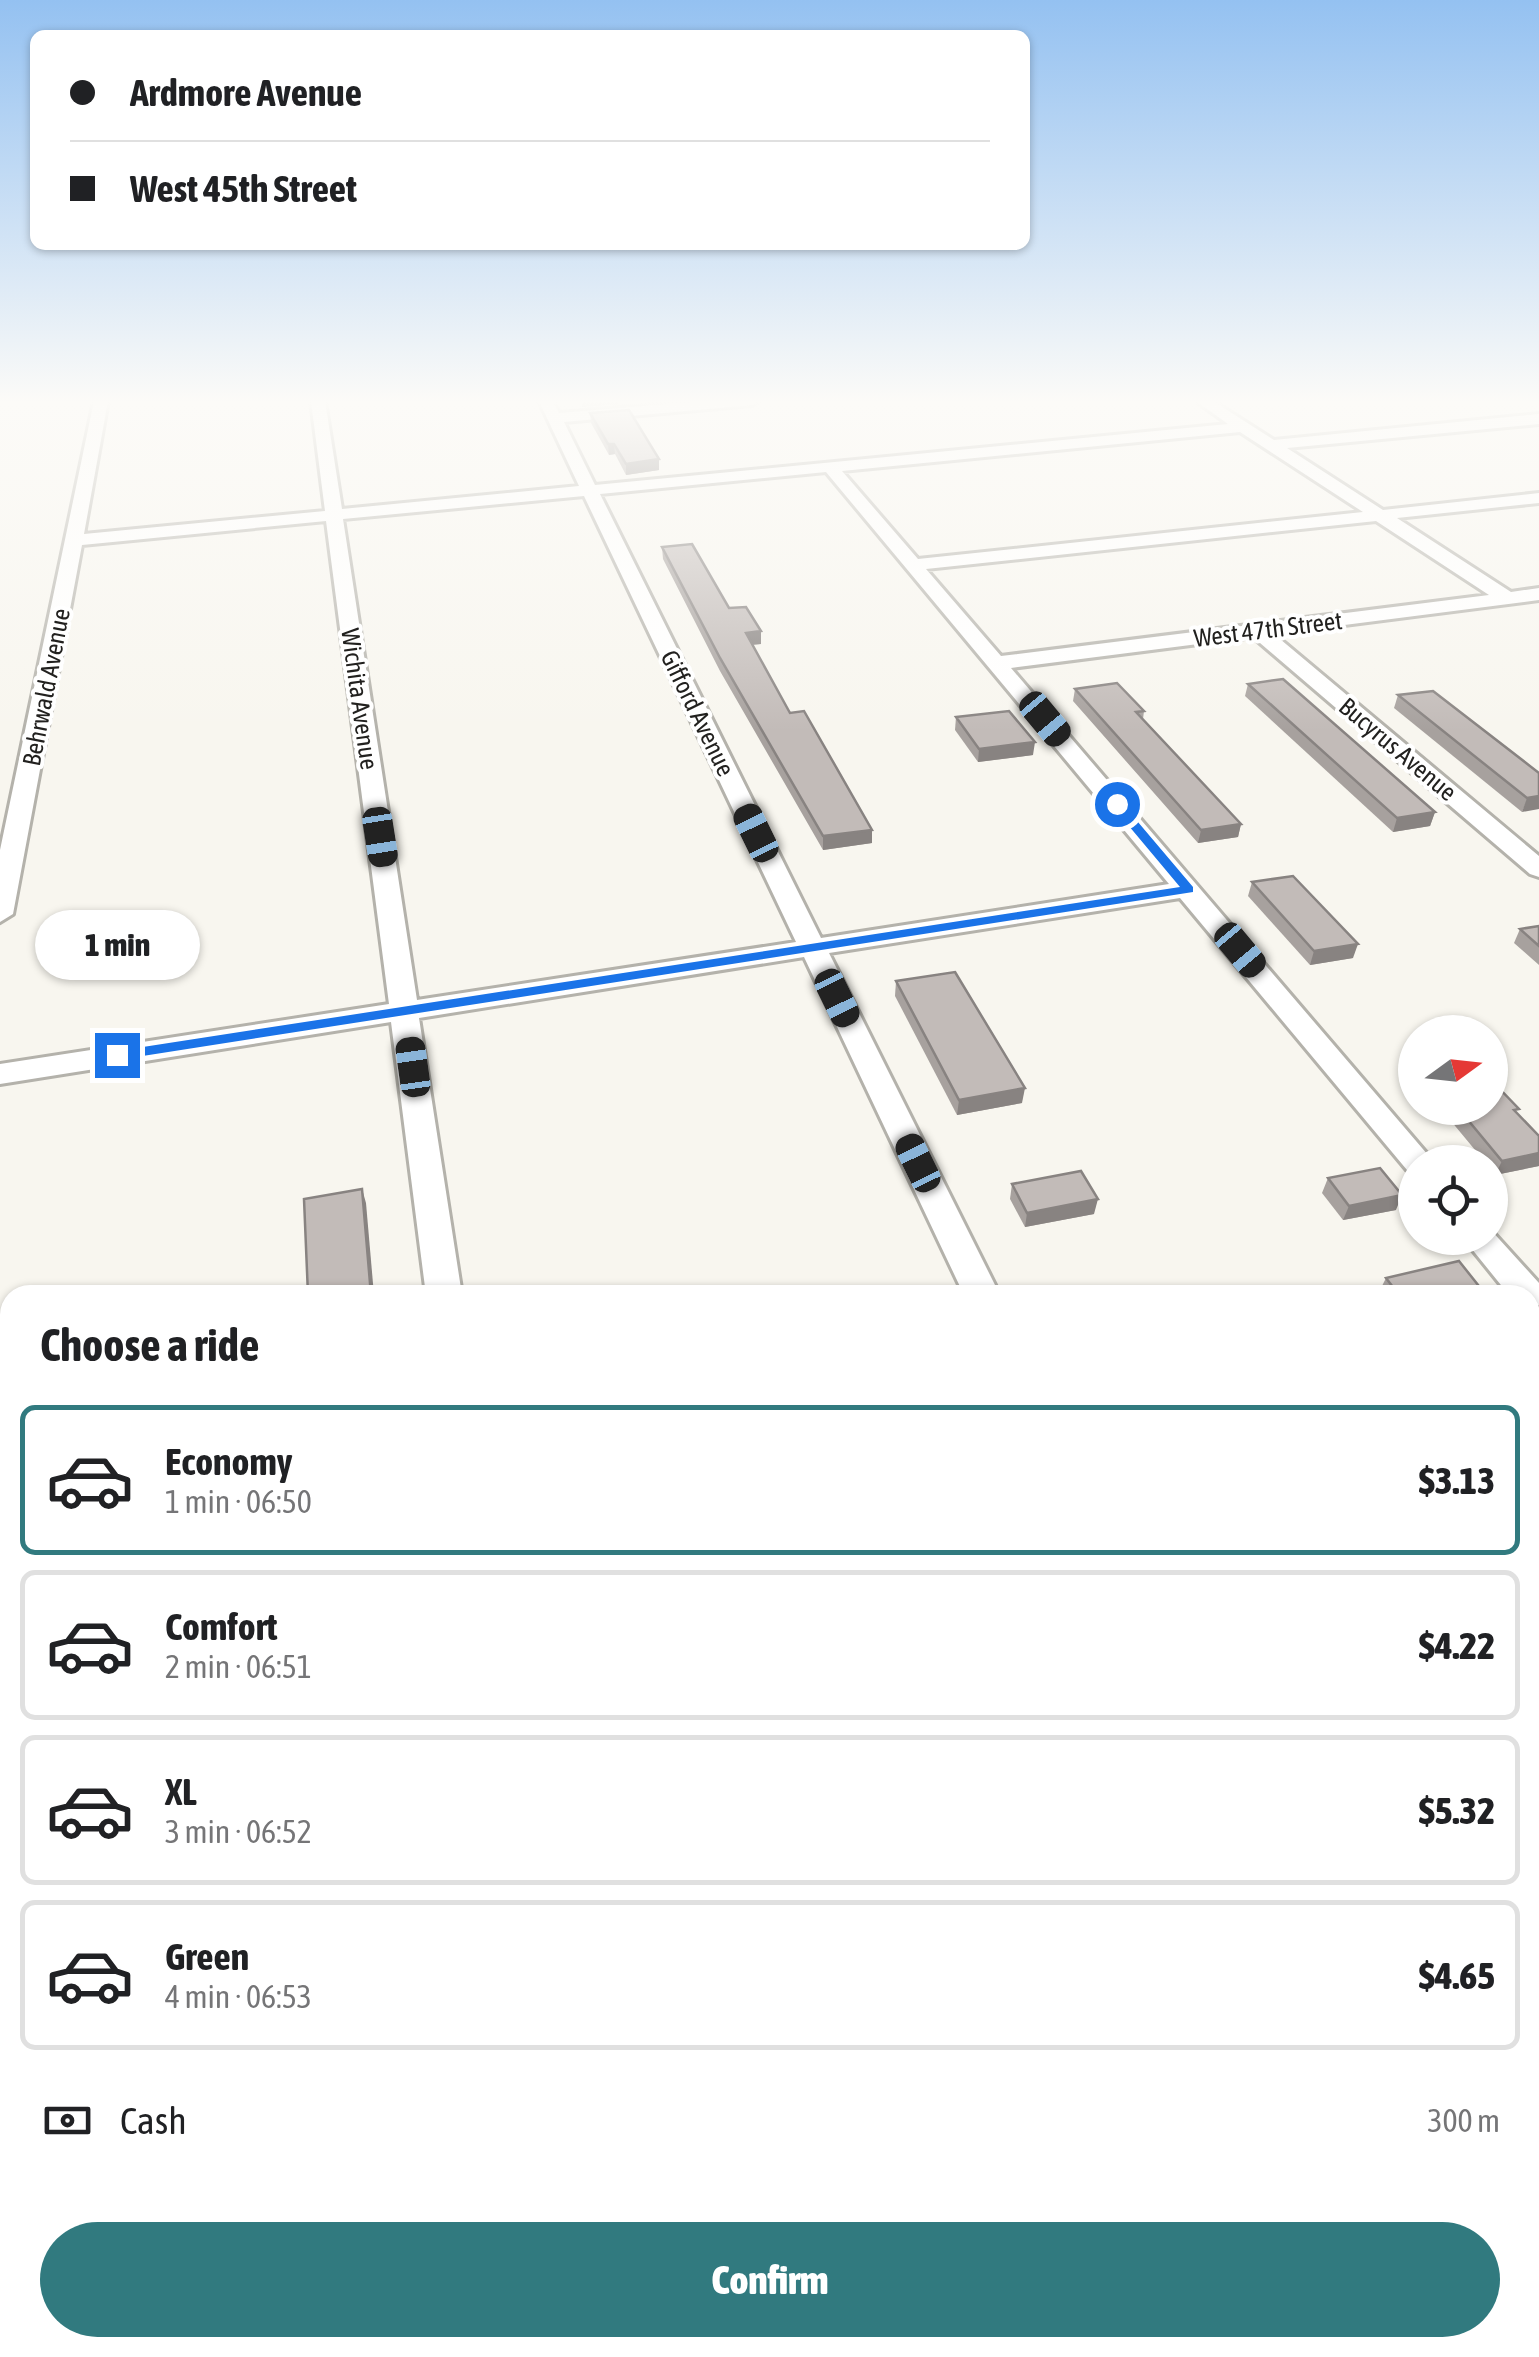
<!DOCTYPE html>
<meta charset="utf-8">
<style>
:root{--surface:#fff;--page:#f6f6f6;--text:#202124;--muted:#757577;--line:#e0e0e0;--accent:#317a7f}
body{margin:0;font-family:"Asap Condensed",sans-serif;background:var(--page);color:var(--text);height:100vh;display:flex;flex-direction:column;font-size:38px;white-space:nowrap}
*{box-sizing:border-box;margin:0}
p{font-size:32px;color:var(--muted)}
.icon{flex:none;width:55px;height:55px;fill:none;stroke:currentColor;stroke-width:2;stroke-linecap:round;stroke-linejoin:round}
.map{position:relative;flex:1;overflow:hidden}
.drawer{position:absolute;left:0px;top:1285px;width:1540px;height:1072px;display:flex;flex-direction:column;background:var(--surface);border-radius:30px 30px 0 0;box-shadow:0 2px 8px #0004}
.drawer>*{flex:none}
.top-card{position:absolute;left:30px;top:30px;width:1000px;height:220px;border-radius:15px;box-shadow:0 2px 8px #0004;display:grid;align-content:center;height:220px;padding:0 40px;background:var(--surface)}
.needle{width:65px;rotate:75deg}
.buttons{position:absolute;left:1398px;top:1015px;display:grid;gap:20px}
.buttons a{display:grid;place-items:center;width:110px;height:110px;border-radius:50%;background:var(--surface);box-shadow:0 2px 8px #0004;font-size:50px}
.end{position:absolute;width:45px;height:45px;margin:-22px;border:12px solid #1a73e8;background:#fff;box-shadow:0 0 0 5px #fff}
.from{border-radius:50%}
.bubble{position:absolute;height:70px;border-radius:35px;background:var(--surface);box-shadow:0 2px 8px #0004;font-size:32px;font-weight:800;line-height:70px;text-align:center}
.car{position:absolute;width:30px;height:60px;margin:-30px -15px;border-radius:12px;box-shadow:0 0 8px 2px #0007;background:linear-gradient(#222 24%,#8ab4d8 0 40%,#222 0 76%,#8ab4d8 0 86%,#222 0)}
.top-card b{display:flex;align-items:center;gap:35px;height:95px;font-size:38px}
.top-card b+b{border-top:2px solid var(--line)}
.top-card i{width:25px;height:25px;background:var(--text)}
ul{padding:0;list-style:none}
li{display:flex;align-items:center;gap:30px;height:150px;margin:0 20px 15px;padding:0 20px;border:5px solid var(--line);border-radius:15px}
li div{flex:1}
li b{display:block;font-size:38px}
li em{font-style:normal;font-weight:800}
li.selected{border-color:var(--accent)}
li>.icon{width:90px;height:90px;stroke-width:1.5}
h2{padding:0 40px;font-size:45px;line-height:120px}
.pay{display:flex;align-items:center;gap:25px;height:110px;padding:0 40px;font-size:38px}
.pay p{margin-inline-start:auto}
.primary-button{display:flex;gap:20px;margin-top:auto;padding:20px 40px}
.primary-button a{flex:1;height:115px;border-radius:60px;background:var(--accent);color:#fff;font-size:40px;font-weight:800;line-height:115px;text-align:center}
.map>svg:first-child{display:block}
.lines{fill:none;stroke-linecap:round;stroke-linejoin:round}
.street-casing{stroke:#b4b2ab;stroke-width:6}
.street{fill:#fff;fill-rule:evenodd}
.wall{fill:#a7a19e}
.shaded-wall{fill:#888381}
.building{fill:#c2bbb8;stroke:#888381;stroke-width:2.5}
.route{fill:#1a73e8}
.labels{text-anchor:middle;dominant-baseline:central;stroke-width:8;stroke-linejoin:round;paint-order:stroke}
.far-street-label{font-size:25px;fill:#22211f;stroke:#fff}
</style>
<div class="map">
<svg width="1539" height="2357" viewBox="0 0 1539 2357">
<rect width="100%" height="100%" fill="#f8f6ef"/>
<g class="lines">
<g class="street-casing">
<g id="street">
<path d="M 94,401 L 108,401 L 84,534 L 325,511 L 311,401 L 325,401 L 342,509 L 579,486 L 539,401 L 553,401 L 559,413 L 704,401 L 759,401 L 752,405 L 564,422 L 595,485 L 1228,424 L 1196,401 L 1213,401 L 1274,440 L 1539,414 L 1539,424 L 1287,448 L 1383,510 L 1539,493 L 1539,503 L 1397,518 L 1511,592 L 1539,588 L 1539,600 L 1274,634 L 1539,856 L 1539,877 L 1530,874 L 1253,637 L 1011,668 L 1434,1162 L 1415,1162 L 1415,1172 L 1407,1170 L 1180,898 L 829,953 L 1000,1295 L 964,1295 L 804,957 L 419,1018 L 462,1295 L 426,1295 L 391,1022 L 0,1084 L 0,1064 L 389,1004 L 326,521 L 82,545 L 13,914 L 0,922 L 0,850 ZM 1240,432 L 1363,512 L 918,559 L 842,471 ZM 826,472 L 1169,884 L 821,938 L 600,494 ZM 584,496 L 796,942 L 417,1000 L 343,519 ZM 1376,521 L 1489,595 L 1001,656 L 926,569 Z"/>
<path d="M 1490,1229 L 1539,1283 L 1539,1305 L 1530,1308 L 1530,1295 L 1509,1295 L 1463,1238 L 1490,1238 Z"/>
<path d="M 1539,1795 L 1539,1843 L 1530,1845 L 1530,1797 Z"/>
<path d="M 558,2348 L 617,2348 L 620,2357 L 560,2357 Z"/>
<path d="M 1468,2348 L 1529,2348 L 1533,2357 L 1472,2357 Z"/>
</g>
</g>
<use href="#street" class="street"/>
</g>
<g class="wall">
<path d="M 590,413 L 659,470 L 626,475 L 615,454 L 609,455 L 591,423 Z"/>
<path d="M 662,547 L 729,608 L 761,644 L 752,645 L 790,713 L 872,830 L 872,843 L 823,850 L 720,671 L 663,559 Z"/>
<path d="M 1248,684 L 1435,812 L 1430,826 L 1393,832 L 1245,696 Z"/>
<path d="M 1075,689 L 1144,711 L 1143,719 L 1241,824 L 1238,837 L 1198,843 L 1073,701 Z"/>
<path d="M 1398,695 L 1539,773 L 1522,812 L 1394,708 Z"/>
<path d="M 956,717 L 1033,755 L 978,762 L 955,730 Z"/>
<path d="M 1252,882 L 1353,958 L 1310,965 L 1248,896 Z"/>
<path d="M 1539,926 L 1539,965 L 1514,943 L 1520,929 Z"/>
<path d="M 896,981 L 1022,1103 L 957,1115 L 895,996 Z"/>
<path d="M 1442,1108 L 1490,1108 L 1517,1113 L 1539,1136 L 1539,1166 L 1495,1175 L 1490,1169 L 1490,1162 L 1485,1162 L 1441,1109 Z"/>
<path d="M 1328,1178 L 1396,1210 L 1343,1220 L 1322,1193 Z"/>
<path d="M 1012,1184 L 1094,1214 L 1025,1227 L 1010,1199 Z"/>
<path d="M 1386,1278 L 1486,1295 L 1381,1295 L 1379,1292 Z"/>
</g>
<g class="shaded-wall">
<path d="M 582,401 L 619,401 L 619,404 L 582,407 Z"/>
<path d="M 608,444 L 614,444 L 615,454 L 609,455 Z"/>
<path d="M 659,459 L 659,470 L 626,475 L 626,464 Z"/>
<path d="M 761,631 L 761,644 L 746,645 L 746,633 Z"/>
<path d="M 1035,742 L 1033,755 L 978,762 L 979,749 Z"/>
<path d="M 1539,796 L 1539,809 L 1522,812 L 1527,798 Z"/>
<path d="M 1435,812 L 1430,826 L 1393,832 L 1397,818 Z"/>
<path d="M 1241,824 L 1238,837 L 1198,843 L 1201,830 Z"/>
<path d="M 872,830 L 872,843 L 823,850 L 823,836 Z"/>
<path d="M 1358,944 L 1353,958 L 1310,965 L 1314,951 Z"/>
<path d="M 1025,1088 L 1022,1103 L 957,1115 L 959,1100 Z"/>
<path d="M 1539,1153 L 1539,1166 L 1495,1175 L 1502,1161 Z"/>
<path d="M 362,1189 L 366,1203 L 374,1295 L 371,1295 Z"/>
<path d="M 1402,1195 L 1396,1210 L 1343,1220 L 1349,1206 Z"/>
<path d="M 1098,1199 L 1094,1214 L 1025,1227 L 1027,1213 Z"/>
<path d="M 10,1805 L 10,1820 L 0,1822 L 0,1807 Z"/>
<rect x="209" y="2348" width="10" height="9"/>
</g>
<g class="building">
<path d="M 629,410 L 659,459 L 626,464 L 614,444 L 608,444 L 590,413 Z"/>
<path d="M 692,544 L 729,608 L 746,607 L 761,631 L 746,633 L 790,713 L 804,711 L 872,830 L 823,836 L 720,658 L 662,547 Z"/>
<path d="M 1283,679 L 1435,812 L 1397,818 L 1248,684 Z"/>
<path d="M 1117,683 L 1144,711 L 1136,712 L 1241,824 L 1201,830 L 1075,689 Z"/>
<path d="M 1433,691 L 1539,773 L 1539,796 L 1527,798 L 1398,695 Z"/>
<path d="M 1009,711 L 1035,742 L 979,749 L 956,717 Z"/>
<path d="M 1293,876 L 1358,944 L 1314,951 L 1252,882 Z"/>
<path d="M 1539,926 L 1539,946 L 1520,929 Z"/>
<path d="M 955,972 L 1025,1088 L 959,1100 L 896,981 Z"/>
<path d="M 1496,1085 L 1519,1109 L 1514,1110 L 1539,1136 L 1539,1153 L 1502,1161 L 1458,1108 L 1490,1108 L 1490,1086 Z"/>
<path d="M 1380,1168 L 1402,1195 L 1349,1206 L 1328,1178 Z"/>
<path d="M 1081,1171 L 1098,1199 L 1027,1213 L 1012,1184 Z"/>
<path d="M 362,1189 L 371,1295 L 308,1295 L 304,1199 Z"/>
<path d="M 1459,1261 L 1486,1295 L 1399,1295 L 1386,1278 Z"/>
<path d="M 10,1591 L 10,1805 L 0,1807 L 0,1593 Z"/>
<rect x="79" y="2348" width="130" height="9"/>
</g>
<linearGradient id="sky" x2="0" y2="1"><stop stop-color="#94c1f1"/><stop offset="0.55" stop-color="#fcfbf8"/><stop offset="1" stop-color="#fcfbf8" stop-opacity="0"/></linearGradient>
<rect width="1539" height="731" fill="url(#sky)"/>
<path class="route" d="M 1113,802 L 1121,802 L 1193,887 L 1193,892 L 117,1060 L 110,1055 L 117,1051 L 1180,887 L 1113,807 Z"/>
<g class="labels">
<g class="far-street-label">
<text transform="translate(1268 629) rotate(-7)">West 47th Street</text>
<text transform="translate(46 687) rotate(-79)">Behrwald Avenue</text>
<text transform="translate(360 699) rotate(82)">Wichita Avenue</text>
<text transform="translate(698 713) rotate(64)">Gifford Avenue</text>
<text transform="translate(1398 749) rotate(40)">Bucyrus Avenue</text>
</g>
</g>
</svg>
<div class="buttons">
<a><svg class="needle" viewBox="-14 -14 28 28"><path d="M0-13l5 13h-10z" fill="#e53935"/><path d="M0 13l5-13h-10z" fill="#757577"/></svg></a>
<a><svg class="icon" aria-label="locate" viewBox="0 0 24 24"><circle cx="12" cy="12" r="6"/><path d="M12 2v4M12 18v4M2 12h4M18 12h4"/></svg></a>
</div>
<i class="end from" style="left:1117px;top:804px"></i>
<i class="end" style="left:117px;top:1055px"></i>
<div class="bubble" style="left:35px;top:910px;width:165px">1 min</div>
<i class="car" style="left:1045px;top:719px;rotate:140deg"></i>
<i class="car" style="left:756px;top:833px;rotate:334deg"></i>
<i class="car" style="left:380px;top:837px;rotate:171deg"></i>
<i class="car" style="left:1240px;top:950px;rotate:140deg"></i>
<i class="car" style="left:837px;top:998px;rotate:154deg"></i>
<i class="car" style="left:413px;top:1067px;rotate:352deg"></i>
<i class="car" style="left:918px;top:1163px;rotate:334deg"></i>
<div class="top-card">
<b><i class="from"></i>Ardmore Avenue</b>
<b><i></i>West 45th Street</b>
</div>
<section class="drawer">
<h2>Choose a ride</h2>
<ul>
<li class="selected"><svg class="icon" aria-label="car" viewBox="0 0 24 24"><path d="M5 17H2v-5l4-1 3-4h7l3 4 3 1v5h-3M9 17h6M6 11h13"/><circle cx="7" cy="17" r="2"/><circle cx="17" cy="17" r="2"/></svg><div><b>Economy</b><p>1 min · 06:50</p></div><em>$3.13</em></li>
<li><svg class="icon" aria-label="car" viewBox="0 0 24 24"><path d="M5 17H2v-5l4-1 3-4h7l3 4 3 1v5h-3M9 17h6M6 11h13"/><circle cx="7" cy="17" r="2"/><circle cx="17" cy="17" r="2"/></svg><div><b>Comfort</b><p>2 min · 06:51</p></div><em>$4.22</em></li>
<li><svg class="icon" aria-label="car" viewBox="0 0 24 24"><path d="M5 17H2v-5l4-1 3-4h7l3 4 3 1v5h-3M9 17h6M6 11h13"/><circle cx="7" cy="17" r="2"/><circle cx="17" cy="17" r="2"/></svg><div><b>XL</b><p>3 min · 06:52</p></div><em>$5.32</em></li>
<li><svg class="icon" aria-label="car" viewBox="0 0 24 24"><path d="M5 17H2v-5l4-1 3-4h7l3 4 3 1v5h-3M9 17h6M6 11h13"/><circle cx="7" cy="17" r="2"/><circle cx="17" cy="17" r="2"/></svg><div><b>Green</b><p>4 min · 06:53</p></div><em>$4.65</em></li>
</ul>
<div class="pay"><svg class="icon" aria-label="cash" viewBox="0 0 24 24"><path d="M3 7h18v10H3z"/><circle cx="12" cy="12" r="2"/></svg>Cash<p>300 m</p></div>
<div class="primary-button"><a>Confirm</a></div>
</section>
</div>
